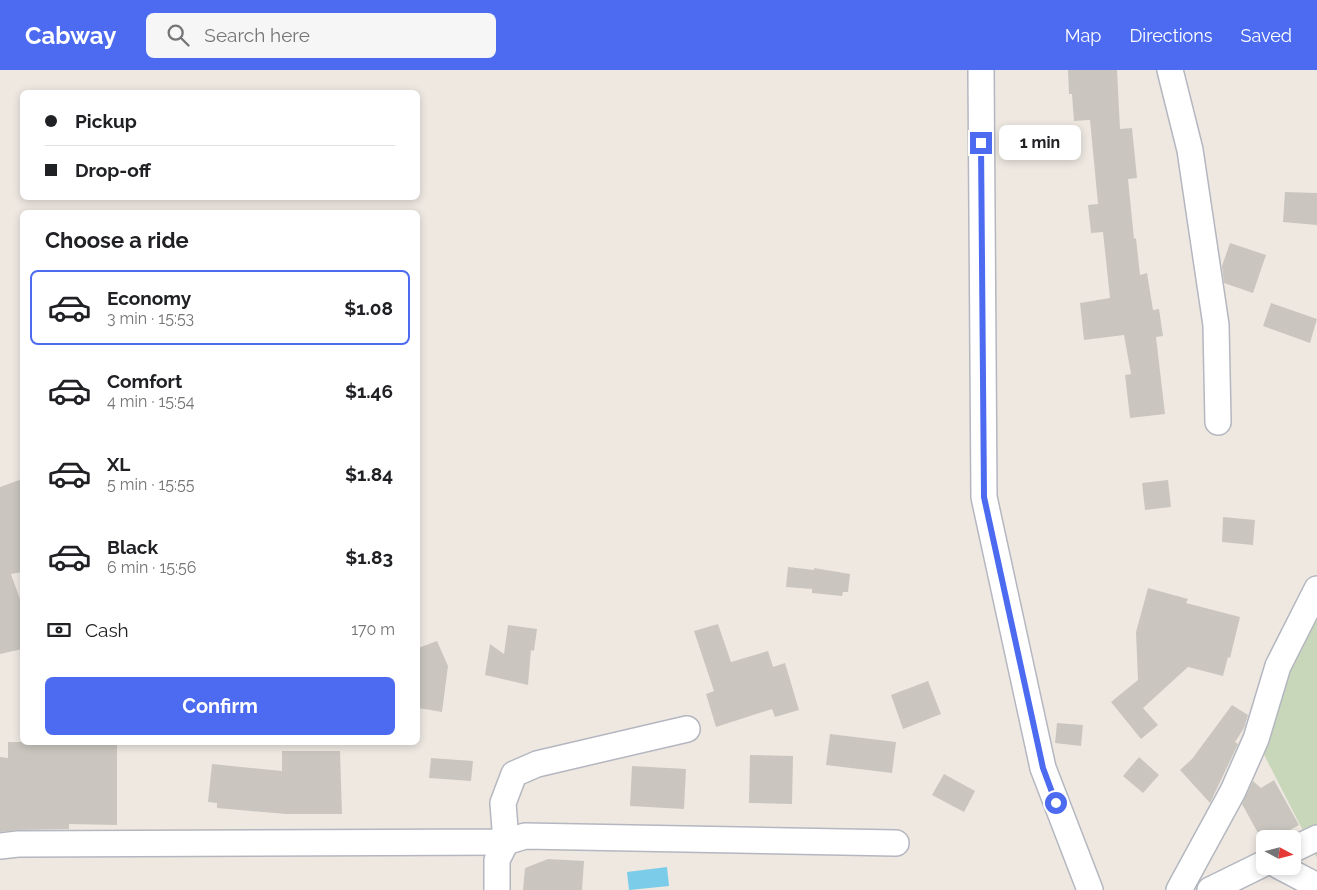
<!DOCTYPE html>
<meta charset="utf-8">
<style>
:root{--surface:#fff;--page:#f6f6f6;--text:#202124;--muted:#757577;--line:#e0e0e0;--accent:#4c6bf0}
body{margin:0;font-family:Raleway,sans-serif;background:var(--page);color:var(--text);height:100vh;display:flex;flex-direction:column;font-size:19px;white-space:nowrap}
*{box-sizing:border-box;margin:0}
p{font-size:16px;color:var(--muted)}
.icon{flex:none;width:28px;height:28px;fill:none;stroke:currentColor;stroke-width:2;stroke-linecap:round;stroke-linejoin:round}
.map{position:relative;flex:1;overflow:hidden}
.panel{position:absolute;left:20px;top:140px;width:400px;height:535px;display:flex;flex-direction:column;background:var(--surface);border-radius:8px;box-shadow:0 2px 8px #0003}
.panel>*{flex:none}
.guide{position:absolute;left:20px;top:20px;width:400px;height:110px;border-radius:8px;box-shadow:0 2px 8px #0003;display:grid;align-content:center;height:110px;padding:0 25px;background:var(--surface)}
.needle{width:32px;rotate:97deg}
.tools{position:absolute;left:1256px;top:760px;display:grid;gap:10px}
.tools a{display:grid;place-items:center;width:45px;height:45px;border-radius:8px;background:var(--surface);box-shadow:0 2px 8px #0003;font-size:25px}
.end{position:absolute;width:22px;height:22px;margin:-11px;border:6px solid #4c6bf0;background:#fff;box-shadow:0 0 0 2px #fff}
.from{border-radius:50%}
.bubble{position:absolute;height:35px;border-radius:8px;background:var(--surface);box-shadow:0 2px 8px #0003;font-size:16px;font-weight:700;line-height:35px;text-align:center}
.guide b{display:flex;align-items:center;gap:18px;height:48px;font-size:19px}
.guide b+b{border-top:1px solid var(--line)}
.guide i{width:12px;height:12px;background:var(--text)}
ul{padding:0;list-style:none}
li{display:flex;align-items:center;gap:15px;height:75px;margin:0 10px 8px;padding:0 15px;border:2px solid transparent;border-radius:8px}
li div{flex:1}
li b{display:block;font-size:19px}
li em{font-style:normal;font-weight:700}
li.selected{border-color:var(--accent)}
li>.icon{width:45px;height:45px;stroke-width:1.5}
h2{padding:0 25px;font-size:22px;line-height:60px}
.pay{display:flex;align-items:center;gap:12px;height:55px;padding:0 25px;font-size:19px}
.pay p{margin-inline-start:auto}
.cta{display:flex;gap:10px;margin-top:auto;padding:10px 25px}
.cta a{flex:1;height:58px;border-radius:8px;background:var(--accent);color:#fff;font-size:20px;font-weight:700;line-height:58px;text-align:center}
header{display:flex;align-items:center;gap:30px;box-sizing:border-box;height:70px;padding:0 25px;background:var(--accent);color:#fff}
header strong{font-size:24px}
nav{display:flex;gap:28px;margin-inline-start:auto;font-size:18px}
.search{width:350px;height:45px;background:var(--page);display:flex;align-items:center;gap:12px;box-sizing:border-box;padding:0 18px;border-radius:8px;color:var(--muted);font-size:19px}
.map>svg:first-child{display:block}
.cemetery{fill:#c8d7b9}
.water{fill:#7bcce9}
.building{fill:#cac6bf}
.lines{fill:none;stroke-linecap:round;stroke-linejoin:round}
.minor-casing{stroke:#b4b7c0;stroke-width:28}
.minor{stroke:#fff;stroke-width:25}
.route{stroke:#4c6bf0;stroke-width:6}
</style>
<header>
<strong>Cabway</strong>
<div class="search"><svg class="icon" aria-label="search" viewBox="0 0 24 24"><circle cx="10" cy="10" r="6"/><path d="M15 15l6 6"/></svg>Search here</div>
<nav><a>Map</a><a>Directions</a><a>Saved</a></nav>
</header>
<div class="map">
<svg width="1317" height="820" viewBox="0 0 1317 820">
<rect width="100%" height="100%" fill="#eee8e1"/>
<path class="cemetery" d="M 1317,519 L 1317,788 L 1256,669 Z"/>
<path class="water" d="M 667,797 L 669,816 L 629,820 L 627,802 Z"/>
<g class="building">
<path d="M 1068,0 L 1117,0 L 1120,59 L 1132,58 L 1137,108 L 1128,109 L 1134,169 L 1136,168 L 1140,205 L 1147,203 L 1153,240 L 1159,239 L 1163,266 L 1156,267 L 1165,344 L 1130,348 L 1125,305 L 1131,304 L 1124,265 L 1084,270 L 1080,233 L 1110,228 L 1103,162 L 1091,163 L 1088,135 L 1098,134 L 1090,50 L 1074,51 L 1072,24 L 1069,24 Z"/>
<path d="M 1285,122 L 1317,123 L 1317,155 L 1283,152 Z"/>
<path d="M 1230,173 L 1266,185 L 1253,223 L 1224,213 L 1222,196 Z"/>
<path d="M 1271,233 L 1317,249 L 1310,273 L 1263,256 Z"/>
<path d="M 22,409 L 22,502 L 11,504 L 22,535 L 22,579 L 0,584 L 0,417 Z"/>
<path d="M 1168,410 L 1171,437 L 1145,440 L 1142,413 Z"/>
<path d="M 1223,447 L 1255,450 L 1253,475 L 1222,472 Z"/>
<path d="M 788,497 L 814,500 L 814,498 L 850,504 L 848,522 L 843,522 L 842,526 L 812,523 L 812,519 L 786,517 Z"/>
<path d="M 1148,518 L 1188,529 L 1186,533 L 1240,547 L 1230,588 L 1228,587 L 1223,606 L 1188,597 L 1143,638 L 1158,655 L 1141,669 L 1111,632 L 1138,610 L 1136,562 Z"/>
<path d="M 718,554 L 731,592 L 768,581 L 773,597 L 785,593 L 799,640 L 775,647 L 772,639 L 716,657 L 706,624 L 714,621 L 694,561 Z"/>
<path d="M 508,555 L 537,559 L 534,581 L 531,580 L 528,615 L 485,605 L 490,574 L 504,584 Z"/>
<path d="M 437,571 L 448,596 L 442,642 L 418,638 L 418,578 Z"/>
<path d="M 928,611 L 941,644 L 903,659 L 891,625 Z"/>
<path d="M 1232,635 L 1248,645 L 1244,658 L 1235,672 L 1238,674 L 1210,733 L 1180,700 L 1192,689 Z"/>
<path d="M 1057,653 L 1083,655 L 1081,676 L 1055,673 Z"/>
<path d="M 830,664 L 896,672 L 892,703 L 826,695 Z"/>
<path d="M 8,672 L 117,672 L 117,755 L 69,754 L 69,759 L 18,760 L 0,762 L 0,687 L 8,688 Z"/>
<path d="M 282,681 L 340,681 L 342,744 L 286,744 L 217,738 L 217,733 L 208,732 L 212,694 L 282,701 Z"/>
<path d="M 750,685 L 793,686 L 792,734 L 749,733 Z"/>
<path d="M 1139,687 L 1159,705 L 1143,723 L 1123,706 Z"/>
<path d="M 431,688 L 473,691 L 471,711 L 429,708 Z"/>
<path d="M 632,696 L 686,699 L 684,739 L 630,736 Z"/>
<path d="M 944,704 L 975,721 L 964,742 L 932,725 Z"/>
<path d="M 1274,710 L 1299,755 L 1274,769 L 1265,769 L 1264,774 L 1242,734 L 1253,711 L 1261,718 Z"/>
<path d="M 548,789 L 584,791 L 582,820 L 523,820 L 525,798 Z"/>
</g>
<g class="lines">
<g class="minor-casing">
<g id="minor">
<path d="M 981,0 L 984,427 L 1043,698 L 1090,820"/>
<path d="M 1170,0 L 1190,80 L 1216,255 L 1218,352"/>
<path d="M 0,776 L 18,774 L 506,772 L 503,733 L 514,704 L 537,694 L 687,659"/>
<path d="M 1292,780 L 1317,768"/>
<path d="M 1279,796 L 1317,816"/>
<path d="M 497,820 L 497,790 L 506,772 L 525,766 L 896,773"/>
<path d="M 1179,820 L 1233,721 L 1256,669 L 1278,596 L 1317,519"/>
<path d="M 1210,820 L 1265,793"/>
</g>
</g>
<use href="#minor" class="minor"/>
</g>
<g class="lines">
<path class="route" d="M 981,73 L 984,427 L 1043,698 L 1056,733"/>
</g>
</svg>
<div class="tools">
<a><svg class="needle" viewBox="-14 -14 28 28"><path d="M0-13l5 13h-10z" fill="#e53935"/><path d="M0 13l5-13h-10z" fill="#757577"/></svg></a>
</div>
<i class="end from" style="left:1056px;top:733px"></i>
<i class="end" style="left:981px;top:73px"></i>
<div class="bubble" style="left:999px;top:55px;width:82px">1 min</div>
<div class="guide">
<b><i class="from"></i>Pickup</b>
<b><i></i>Drop-off</b>
</div>
<section class="panel">
<h2>Choose a ride</h2>
<ul>
<li class="selected"><svg class="icon" aria-label="car" viewBox="0 0 24 24"><path d="M5 17H2v-5l4-1 3-4h7l3 4 3 1v5h-3M9 17h6M6 11h13"/><circle cx="7" cy="17" r="2"/><circle cx="17" cy="17" r="2"/></svg><div><b>Economy</b><p>3 min · 15:53</p></div><em>$1.08</em></li>
<li><svg class="icon" aria-label="car" viewBox="0 0 24 24"><path d="M5 17H2v-5l4-1 3-4h7l3 4 3 1v5h-3M9 17h6M6 11h13"/><circle cx="7" cy="17" r="2"/><circle cx="17" cy="17" r="2"/></svg><div><b>Comfort</b><p>4 min · 15:54</p></div><em>$1.46</em></li>
<li><svg class="icon" aria-label="car" viewBox="0 0 24 24"><path d="M5 17H2v-5l4-1 3-4h7l3 4 3 1v5h-3M9 17h6M6 11h13"/><circle cx="7" cy="17" r="2"/><circle cx="17" cy="17" r="2"/></svg><div><b>XL</b><p>5 min · 15:55</p></div><em>$1.84</em></li>
<li><svg class="icon" aria-label="car" viewBox="0 0 24 24"><path d="M5 17H2v-5l4-1 3-4h7l3 4 3 1v5h-3M9 17h6M6 11h13"/><circle cx="7" cy="17" r="2"/><circle cx="17" cy="17" r="2"/></svg><div><b>Black</b><p>6 min · 15:56</p></div><em>$1.83</em></li>
</ul>
<div class="pay"><svg class="icon" aria-label="cash" viewBox="0 0 24 24"><path d="M3 7h18v10H3z"/><circle cx="12" cy="12" r="2"/></svg>Cash<p>170 m</p></div>
<div class="cta"><a>Confirm</a></div>
</section>
</div>
